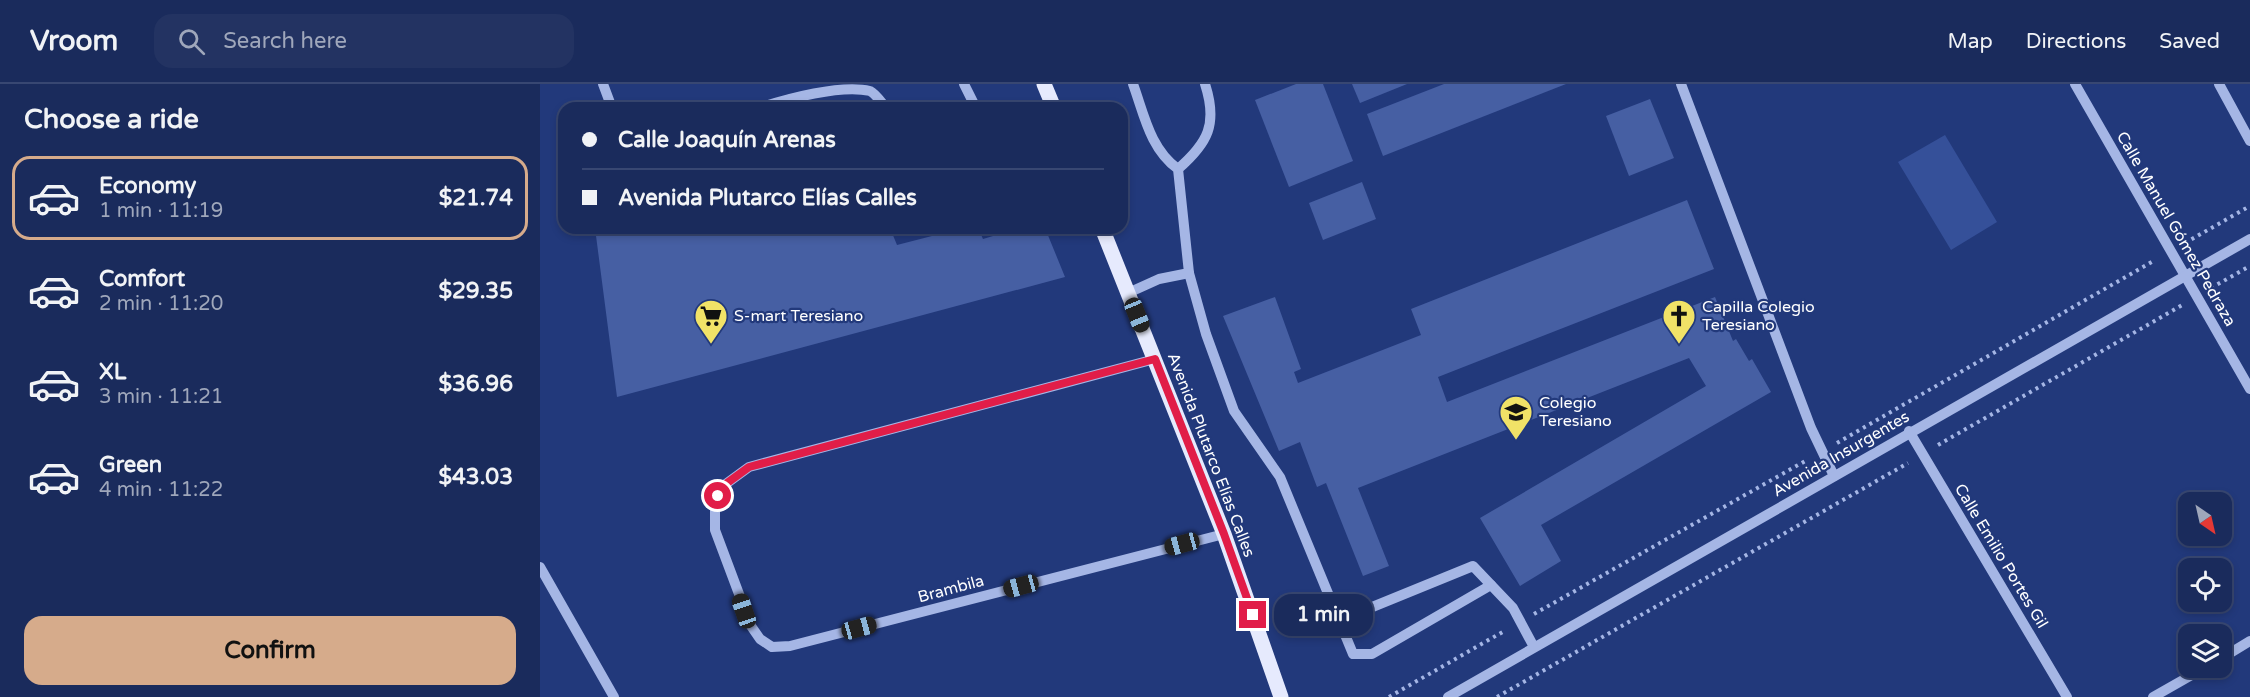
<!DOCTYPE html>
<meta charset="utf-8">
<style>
:root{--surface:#1a2b5c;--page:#233362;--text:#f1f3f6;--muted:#9fa7bb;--line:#384772;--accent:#d6ab8b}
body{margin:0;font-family:"Varela Round",sans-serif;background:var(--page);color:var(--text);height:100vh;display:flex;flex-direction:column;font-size:22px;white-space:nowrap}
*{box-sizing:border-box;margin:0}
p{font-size:20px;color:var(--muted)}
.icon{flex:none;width:33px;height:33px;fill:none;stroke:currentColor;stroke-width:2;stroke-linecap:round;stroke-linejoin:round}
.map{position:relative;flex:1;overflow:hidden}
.panel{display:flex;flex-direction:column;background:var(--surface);width:540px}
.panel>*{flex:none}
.hud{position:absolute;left:18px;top:18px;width:570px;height:132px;border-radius:18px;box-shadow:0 3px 9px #0003,0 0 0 2px var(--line);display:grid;align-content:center;height:132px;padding:0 24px;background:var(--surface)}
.needle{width:39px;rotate:146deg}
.fabs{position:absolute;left:1638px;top:408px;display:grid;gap:12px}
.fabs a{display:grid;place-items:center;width:54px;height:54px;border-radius:12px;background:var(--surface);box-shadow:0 3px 9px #0003,0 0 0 2px var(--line);font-size:30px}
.end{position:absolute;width:27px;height:27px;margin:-14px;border:8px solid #e11d48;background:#fff;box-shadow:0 0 0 3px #fff}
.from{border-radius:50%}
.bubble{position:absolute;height:42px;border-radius:18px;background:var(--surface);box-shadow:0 3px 9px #0003,0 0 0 2px var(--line);font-size:20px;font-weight:700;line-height:42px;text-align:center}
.car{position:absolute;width:18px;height:36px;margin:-18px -9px;border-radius:8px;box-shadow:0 0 4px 2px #0007;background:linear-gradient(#222 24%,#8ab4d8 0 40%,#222 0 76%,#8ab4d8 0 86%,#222 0)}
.hud b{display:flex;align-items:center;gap:21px;height:57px;font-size:22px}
.hud b+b{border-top:2px solid var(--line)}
.hud i{width:15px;height:15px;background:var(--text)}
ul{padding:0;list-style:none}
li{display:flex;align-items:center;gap:18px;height:84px;margin:0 12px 9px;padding:0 12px;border:3px solid transparent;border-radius:18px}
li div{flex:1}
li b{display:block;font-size:22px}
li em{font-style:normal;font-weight:700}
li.current{border-color:var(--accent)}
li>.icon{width:54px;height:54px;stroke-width:1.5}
h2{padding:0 24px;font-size:27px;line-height:72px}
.cta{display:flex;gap:12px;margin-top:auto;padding:12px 24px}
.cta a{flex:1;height:69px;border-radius:18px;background:var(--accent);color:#111;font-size:24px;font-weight:700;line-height:69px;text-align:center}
header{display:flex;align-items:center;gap:36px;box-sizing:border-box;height:84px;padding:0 30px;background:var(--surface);border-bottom:2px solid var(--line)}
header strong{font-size:28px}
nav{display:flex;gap:33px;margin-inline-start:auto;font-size:21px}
.search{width:420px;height:54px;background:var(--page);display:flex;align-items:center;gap:15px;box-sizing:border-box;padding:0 21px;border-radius:18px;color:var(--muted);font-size:22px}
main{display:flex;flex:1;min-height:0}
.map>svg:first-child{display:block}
.green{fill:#355099}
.building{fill:#465fa3}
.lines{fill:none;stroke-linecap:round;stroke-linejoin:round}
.path{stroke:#a5b6e5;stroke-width:4;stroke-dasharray:3 4.5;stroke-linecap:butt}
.minor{stroke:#a5b6e5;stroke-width:10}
.major{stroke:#e6eafd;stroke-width:15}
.route{stroke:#e11d48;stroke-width:8}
.labels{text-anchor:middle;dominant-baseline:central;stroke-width:4.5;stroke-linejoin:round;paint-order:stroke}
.street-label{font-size:16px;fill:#fff;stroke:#22397b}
.poi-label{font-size:16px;fill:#fff;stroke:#22397b;text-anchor:start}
</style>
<header>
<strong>Vroom</strong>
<div class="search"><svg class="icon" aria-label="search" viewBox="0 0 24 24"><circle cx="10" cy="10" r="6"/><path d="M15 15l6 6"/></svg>Search here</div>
<nav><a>Map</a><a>Directions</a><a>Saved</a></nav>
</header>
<main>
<section class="panel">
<h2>Choose a ride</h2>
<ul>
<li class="current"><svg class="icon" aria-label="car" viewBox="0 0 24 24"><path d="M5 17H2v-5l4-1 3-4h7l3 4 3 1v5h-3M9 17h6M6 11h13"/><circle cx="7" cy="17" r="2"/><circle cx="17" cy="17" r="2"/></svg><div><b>Economy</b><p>1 min · 11:19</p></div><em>$21.74</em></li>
<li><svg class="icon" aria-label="car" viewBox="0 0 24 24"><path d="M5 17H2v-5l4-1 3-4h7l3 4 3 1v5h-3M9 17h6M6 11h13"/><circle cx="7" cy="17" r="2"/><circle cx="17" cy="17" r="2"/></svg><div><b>Comfort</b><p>2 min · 11:20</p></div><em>$29.35</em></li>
<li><svg class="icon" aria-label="car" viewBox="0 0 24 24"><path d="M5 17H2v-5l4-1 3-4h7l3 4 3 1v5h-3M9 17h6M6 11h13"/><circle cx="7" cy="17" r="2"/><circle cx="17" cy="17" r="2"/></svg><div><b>XL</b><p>3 min · 11:21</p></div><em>$36.96</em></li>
<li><svg class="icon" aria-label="car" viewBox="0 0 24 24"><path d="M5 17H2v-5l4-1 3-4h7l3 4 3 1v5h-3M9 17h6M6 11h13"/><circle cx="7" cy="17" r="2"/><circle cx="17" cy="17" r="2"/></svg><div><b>Green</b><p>4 min · 11:22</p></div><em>$43.03</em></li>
</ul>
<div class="cta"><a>Confirm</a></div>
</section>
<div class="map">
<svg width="1710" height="613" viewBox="0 0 1710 613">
<rect width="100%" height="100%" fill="#22397b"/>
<path class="green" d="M 1405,51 L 1457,138 L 1411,166 L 1358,78 Z"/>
<g class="building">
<path d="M 756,0 L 783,0 L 813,77 L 749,103 L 715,16 Z"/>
<path d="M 812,0 L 867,0 L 820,19 Z"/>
<path d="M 904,0 L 1026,0 L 843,72 L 827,30 Z"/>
<path d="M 1110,15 L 1134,74 L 1089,92 L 1066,32 Z"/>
<path d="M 822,98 L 836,135 L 783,156 L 769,119 Z"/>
<path d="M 1147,116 L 1174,185 L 898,293 L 907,318 L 1175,213 L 1193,257 L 1196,255 L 1209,277 L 1212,275 L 1231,308 L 1001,441 L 1021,477 L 980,502 L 940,434 L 1166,302 L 1149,274 L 818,404 L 849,482 L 823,492 L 786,399 L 777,403 L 760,358 L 739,367 L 683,232 L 735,213 L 761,285 L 754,288 L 758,299 L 881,251 L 871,225 Z"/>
<path d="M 55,144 L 350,144 L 357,161 L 423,144 L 438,144 L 443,155 L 480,144 L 505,144 L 525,193 L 77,313 Z"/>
</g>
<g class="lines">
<g class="path">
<path d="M 1645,159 L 1710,122"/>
<path d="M 1671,204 L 1710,182"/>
<path d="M 1297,359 L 1615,176"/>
<path d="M 1398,361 L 1644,220"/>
<path d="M 994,530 L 1267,376"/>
<path d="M 849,613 L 966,546"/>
<path d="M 957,613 L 1368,379"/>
</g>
<g class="minor">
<path d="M 63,0 L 72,24"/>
<path d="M 424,0 L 436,24"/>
<path d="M 1141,0 L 1271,344 L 1294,392"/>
<path d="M 1535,0 L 1710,305"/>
<path d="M 1679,0 L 1710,57"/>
<path d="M 219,24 C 247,15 301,0 330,7 C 336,10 341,18 346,24"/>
<path d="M 638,85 C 668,59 678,40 665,0"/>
<path d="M 649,189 L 666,250 L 694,327 L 740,393 L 813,570 L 832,570 L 951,501"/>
<path d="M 588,209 L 619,195 L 649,189 L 638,85 C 610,65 604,30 593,0"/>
<path d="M 615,275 L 209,383 L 183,402 L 175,424 L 175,446 L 211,542 L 220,555 L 232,563 L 250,562 L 684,450"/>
<path d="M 1369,347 L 1527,613"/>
<path d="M 0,483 L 74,613"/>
<path d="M 798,537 L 933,482 L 973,524 L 994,563"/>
<path d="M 1682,574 L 1710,557"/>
<path d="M 908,613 L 1710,155"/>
<path d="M 1613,613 L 1664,584"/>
</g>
<g class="major">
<path d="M 504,0 L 514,24"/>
<path d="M 562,144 L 684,450 L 741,613"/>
</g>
</g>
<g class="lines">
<path class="route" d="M 178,412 L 183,402 L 209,383 L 615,275 L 684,450 L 713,531"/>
</g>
<defs>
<g id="supermarket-pin" transform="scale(1.725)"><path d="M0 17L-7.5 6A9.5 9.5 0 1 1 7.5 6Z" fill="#f1e267" stroke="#22397b"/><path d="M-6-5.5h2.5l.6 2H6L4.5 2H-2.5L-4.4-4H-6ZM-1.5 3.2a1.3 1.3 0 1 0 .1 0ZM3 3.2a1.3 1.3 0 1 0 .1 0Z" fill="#111"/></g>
<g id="church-pin" transform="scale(1.725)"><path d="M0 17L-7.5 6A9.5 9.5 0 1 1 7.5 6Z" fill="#f1e267" stroke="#22397b"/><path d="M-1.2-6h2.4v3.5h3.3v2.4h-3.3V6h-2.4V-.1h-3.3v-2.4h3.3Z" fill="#111"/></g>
<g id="school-pin" transform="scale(1.725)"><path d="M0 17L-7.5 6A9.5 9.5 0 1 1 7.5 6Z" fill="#f1e267" stroke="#22397b"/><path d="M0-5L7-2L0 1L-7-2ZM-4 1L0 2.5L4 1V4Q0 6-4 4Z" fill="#111"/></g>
</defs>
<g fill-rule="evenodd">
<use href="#supermarket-pin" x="171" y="232"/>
<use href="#church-pin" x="1139" y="232"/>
<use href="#school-pin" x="976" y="328"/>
</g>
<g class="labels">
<g class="street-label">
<text transform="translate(1636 145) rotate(60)">Calle Manuel Gómez Pedraza</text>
<text transform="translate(1301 370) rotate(-30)">Avenida Insurgentes</text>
<text transform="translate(671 371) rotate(69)">Avenida Plutarco Elías Calles</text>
<text transform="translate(1461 472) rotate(59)">Calle Emilio Portes Gil</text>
<text transform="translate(411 505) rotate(-15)">Brambila</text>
</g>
<g class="poi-label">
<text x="1162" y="223">Capilla Colegio<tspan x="1162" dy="18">Teresiano</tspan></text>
<text x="194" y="232">S-mart Teresiano</text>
<text x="999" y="319">Colegio<tspan x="999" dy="18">Teresiano</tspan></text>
</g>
</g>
</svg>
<div class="fabs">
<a><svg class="needle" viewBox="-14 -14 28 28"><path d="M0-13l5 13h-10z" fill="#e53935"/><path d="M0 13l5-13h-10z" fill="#9fa7bb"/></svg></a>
<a><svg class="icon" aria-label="locate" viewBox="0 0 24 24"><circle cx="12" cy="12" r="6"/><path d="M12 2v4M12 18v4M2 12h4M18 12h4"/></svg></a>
<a><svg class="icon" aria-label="layers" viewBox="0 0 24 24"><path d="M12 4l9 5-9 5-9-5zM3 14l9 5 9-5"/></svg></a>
</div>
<i class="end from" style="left:178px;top:412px"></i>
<i class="end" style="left:713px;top:531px"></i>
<div class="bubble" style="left:734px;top:510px;width:99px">1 min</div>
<i class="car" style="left:597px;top:231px;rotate:158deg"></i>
<i class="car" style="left:642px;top:460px;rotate:255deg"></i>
<i class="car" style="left:481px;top:502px;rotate:255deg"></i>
<i class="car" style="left:204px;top:527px;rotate:341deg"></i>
<i class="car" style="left:319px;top:544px;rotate:75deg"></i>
<div class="hud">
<b><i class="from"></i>Calle Joaquín Arenas</b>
<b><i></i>Avenida Plutarco Elías Calles</b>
</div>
</div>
</main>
